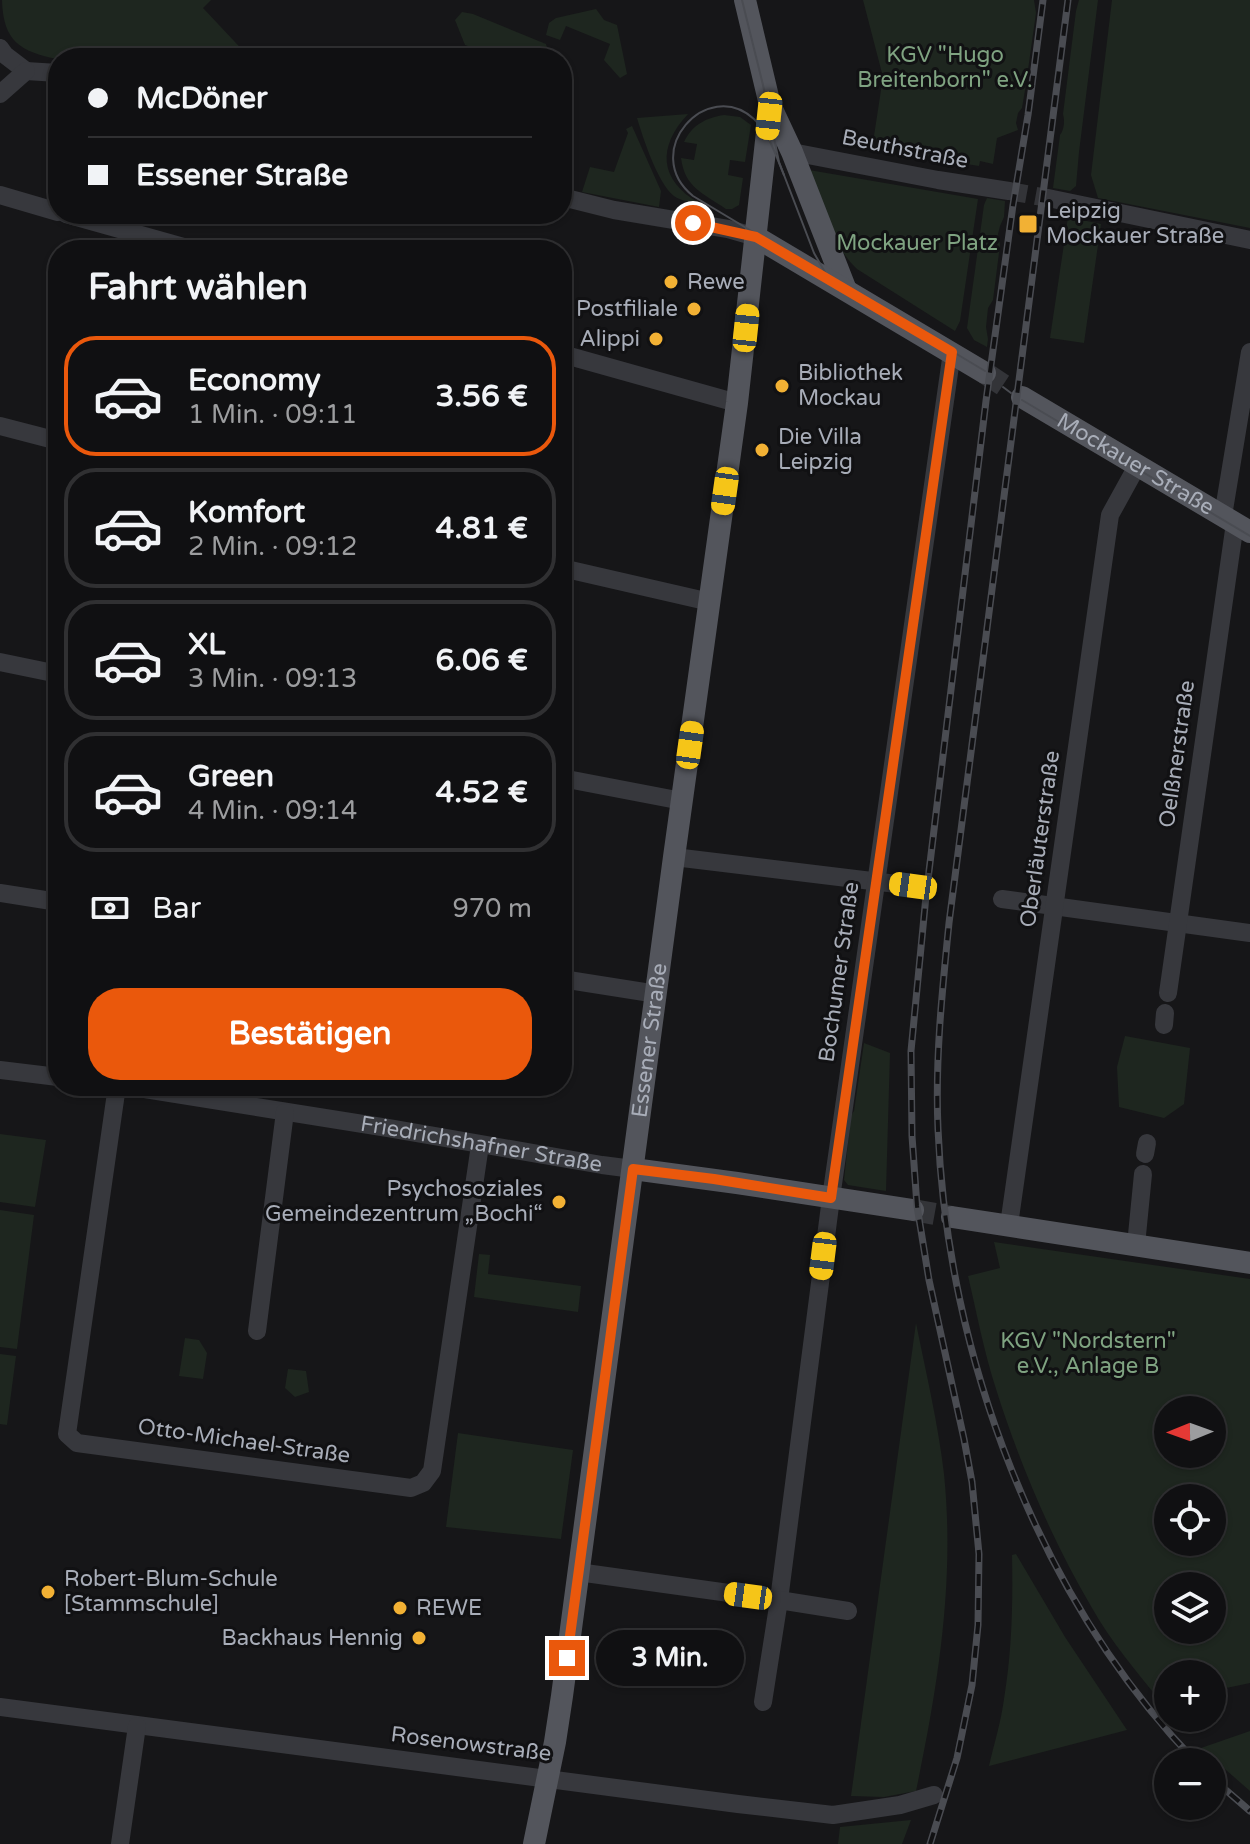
<!DOCTYPE html>
<html lang="de">
<meta charset="utf-8">
<style>
:root{--surface:#101012;--page:#1e1e20;--text:#f1f3f6;--muted:#9c9d9f;--line:#303032;--accent:#ea580c}
body{margin:0;font-family:"Varela Round",sans-serif;background:var(--page);color:var(--text);height:100vh;display:flex;flex-direction:column;font-size:30px;white-space:nowrap}
*{box-sizing:border-box;margin:0}
p{font-size:26px;color:var(--muted)}
.icon{flex:none;width:44px;height:44px;fill:none;stroke:currentColor;stroke-width:2;stroke-linecap:round;stroke-linejoin:round}
.map{position:relative;flex:1;overflow:hidden}
.side{position:absolute;left:48px;top:240px;width:524px;height:856px;display:flex;flex-direction:column;background:var(--surface);border-radius:32px;box-shadow:0 2px 6px #0004,0 0 0 2px var(--line)}
.side>*{flex:none}
.hud{position:absolute;left:48px;top:48px;width:524px;height:176px;border-radius:32px;box-shadow:0 2px 6px #0004,0 0 0 2px var(--line);display:grid;align-content:center;height:176px;padding:0 40px;background:var(--surface)}
.needle{width:52px;rotate:269deg}
.buttons{position:absolute;left:1154px;top:1396px;display:grid;gap:16px}
.buttons a{display:grid;place-items:center;width:72px;height:72px;border-radius:50%;background:var(--surface);box-shadow:0 2px 6px #0004,0 0 0 2px var(--line);font-size:40px}
.end{position:absolute;width:36px;height:36px;margin:-18px;border:10px solid #ea580c;background:#fff;box-shadow:0 0 0 4px #fff}
.from{border-radius:50%}
.bubble{position:absolute;height:56px;border-radius:28px;background:var(--surface);box-shadow:0 2px 6px #0004,0 0 0 2px var(--line);font-size:26px;font-weight:800;line-height:56px;text-align:center}
.car{position:absolute;width:24px;height:48px;margin:-24px -12px;border-radius:10px;box-shadow:0 0 6px 2px #0007;background:linear-gradient(#f5c518 24%,#345 0 40%,#f5c518 0 76%,#345 0 86%,#f5c518 0)}
.hud b{display:flex;align-items:center;gap:28px;height:76px;font-size:30px}
.hud b+b{border-top:2px solid var(--line)}
.hud i{width:20px;height:20px;background:var(--text)}
ul{padding:0;list-style:none}
li{display:flex;align-items:center;gap:24px;height:120px;margin:0 16px 12px;padding:0 24px;border:4px solid var(--line);border-radius:32px}
li div{flex:1}
li b{display:block;font-size:30px}
li em{font-style:normal;font-weight:800}
li.current{border-color:var(--accent)}
li>.icon{width:72px;height:72px;stroke-width:1.5}
h2{padding:0 40px;font-size:36px;line-height:96px}
.pay{display:flex;align-items:center;gap:20px;height:88px;padding:0 40px;font-size:30px}
.pay p{margin-inline-start:auto}
.cta{display:flex;gap:16px;margin-top:auto;padding:16px 40px}
.cta a{flex:1;height:92px;border-radius:32px;background:var(--accent);color:#fff;font-size:32px;font-weight:800;line-height:92px;text-align:center}
.map>svg:first-child{display:block}
.green{fill:#1e261f;fill-rule:evenodd}
.lines{fill:none;stroke-linecap:round;stroke-linejoin:round}
.minor-tunnel{stroke:#333438;stroke-width:18;stroke-dasharray:18 9;stroke-linecap:butt}
.major-tunnel{stroke:#333438;stroke-width:22;stroke-dasharray:22 11;stroke-linecap:butt}
.minor{stroke:#37383d;stroke-width:18}
.major{stroke:#53555c;stroke-width:22}
.tram{stroke:#4a4c52;stroke-width:2}
.rail-casing{stroke:#4a4c52;stroke-width:7}
.rail{stroke:#111113;stroke-width:4;stroke-dasharray:12;stroke-linecap:butt}
.route{stroke:#ea580c;stroke-width:10}
.poi-dot{fill:#f2b134;stroke:#111113;stroke-width:3}
.labels{text-anchor:middle;dominant-baseline:central;stroke-width:6;stroke-linejoin:round;paint-order:stroke}
.park-label{font-size:22px;fill:#7fa381;stroke:#111113}
.street-label{font-size:22px;fill:#a8adb8;stroke:#111113}
.poi-label{font-size:22px;fill:#a8adb8;stroke:#111113;text-anchor:start}
</style>
<div class="map">
<svg width="1250" height="1844" viewBox="0 0 1250 1844">
<rect width="100%" height="100%" fill="#161618"/>
<g class="green">
<path d="M 2,0 L 211,0 L 203,8 L 250,58 L 58,59 C 20,52 3,41 2,0 Z"/>
<path d="M 863,0 L 1034,0 L 1036,13 L 1026,84 L 1022,108 L 1018,113 L 1016,123 L 1018,130 L 997,138 L 993,164 L 980,161 L 979,166 L 872,149 L 883,77 Z"/>
<path d="M 1079,0 L 1098,0 L 1079,152 L 1076,186 L 1070,191 L 1053,188 L 1060,135 C 1064,130 1065,121 1063,114 L 1076,11 Z"/>
<path d="M 1112,0 L 1250,0 L 1250,228 L 1098,198 L 1091,175 Z"/>
<path d="M 596,9 L 604,20 L 617,25 L 627,74 L 620,78 L 604,60 L 610,44 L 566,26 L 560,40 L 546,35 L 549,23 L 556,18 Z"/>
<path d="M 462,12 L 473,14 L 546,44 L 548,52 L 545,58 L 502,58 L 465,45 L 455,20 Z"/>
<path d="M 688,114 C 657,147 659,180 699,203 C 690,202 681,201 674,196 C 658,184 643,138 637,118 Z"/>
<path d="M 724,115 L 740,117 L 751,125 L 745,162 L 730,160 L 728,175 L 743,178 L 739,205 L 732,209 L 726,209 C 703,193 685,188 681,158 L 694,160 L 697,144 L 684,142 C 693,124 706,118 724,115 Z"/>
<path d="M 632,126 L 661,191 L 659,207 L 582,192 L 590,167 L 614,172 L 628,133 L 626,129 Z"/>
<path d="M 809,170 L 978,199 L 960,321 L 955,331 L 857,269 C 832,246 821,202 809,170 Z"/>
<path d="M 987,198 L 1005,201 L 1004,217 L 1000,226 L 998,234 L 1000,245 L 993,300 L 988,308 L 986,327 L 988,339 L 987,347 L 974,340 L 967,328 L 984,205 Z"/>
<path d="M 1068,217 L 1101,224 L 1084,343 L 1050,338 Z"/>
<path d="M 1125,1036 L 1190,1048 L 1184,1104 L 1164,1118 L 1119,1107 L 1117,1067 Z"/>
<path d="M 864,1043 L 890,1053 L 886,1191 L 848,1185 L 844,1180 L 851,1116 L 854,1111 Z"/>
<path d="M 0,1134 L 46,1140 L 35,1207 L 0,1202 Z"/>
<path d="M 0,1210 L 34,1215 L 17,1349 L 0,1347 Z"/>
<path d="M 994,1242 L 1250,1279 L 1250,1683 L 1212,1691 L 1212,1674 L 1168,1674 L 1168,1700 L 1161,1702 C 1137,1672 1111,1642 1092,1608 C 1052,1540 1020,1465 996,1389 C 984,1352 977,1314 968,1276 L 1000,1268 ZM 1168,1410 L 1212,1410 L 1212,1454 L 1168,1454 ZM 1168,1498 L 1212,1498 L 1212,1542 L 1168,1542 ZM 1168,1586 L 1212,1586 L 1212,1630 L 1168,1630 Z"/>
<path d="M 479,1254 L 490,1255 L 488,1274 L 581,1286 L 578,1312 L 474,1297 Z"/>
<path d="M 916,1323 C 926,1373 938,1423 944,1474 C 955,1581 938,1686 916,1791 L 884,1797 L 851,1796 Z"/>
<path d="M 185,1338 L 199,1340 L 207,1353 L 203,1379 L 179,1376 Z"/>
<path d="M 0,1354 L 16,1356 L 7,1425 L 0,1424 Z"/>
<path d="M 288,1369 L 306,1371 L 309,1392 L 295,1397 L 285,1388 Z"/>
<path d="M 458,1433 L 573,1450 L 561,1539 L 446,1527 Z"/>
<path d="M 1016,1554 L 1065,1637 L 1127,1730 L 989,1766 C 994,1744 1001,1722 1004,1699 C 1012,1651 1013,1603 1012,1555 Z"/>
<path d="M 1250,1731 L 1250,1791 L 1201,1748 Z"/>
<path d="M 911,1820 L 902,1844 L 838,1844 L 840,1827 Z"/>
</g>
<g class="lines">
<path class="minor-tunnel" d="M 1009,191 L 1048,198"/>
<g class="major-tunnel">
<path d="M 985,373 L 1003,385"/>
<path d="M 913,1210 L 952,1217"/>
</g>
<g class="minor">
<path d="M 0,48 L 5,55 L 26,71"/>
<path d="M 26,71 L 58,73"/>
<path d="M 0,94 L 26,71"/>
<path d="M 792,152 L 938,180 L 1009,191"/>
<path d="M 0,195 L 58,212"/>
<path d="M 562,197 L 614,210 L 728,229 L 756,237"/>
<path d="M 1048,198 L 1250,240"/>
<path d="M 66,214 L 194,250"/>
<path d="M 562,354 L 737,403"/>
<path d="M 0,426 L 58,441"/>
<path d="M 1223,516 L 1250,352"/>
<path d="M 562,568 L 710,602"/>
<path d="M 0,662 L 58,674"/>
<path d="M 562,778 L 682,801"/>
<path d="M 674,857 L 913,886"/>
<path d="M 0,893 L 58,902"/>
<path d="M 1002,899 L 1250,933"/>
<path d="M 562,979 L 657,994"/>
<path d="M 1168,993 L 1235,523"/>
<path d="M 1164,1025 L 1165,1013"/>
<path d="M 0,1070 L 58,1077"/>
<path d="M 117,1086 L 67,1434 L 77,1443 L 411,1488 L 423,1483 L 432,1471 L 480,1145"/>
<path id="s1" d="M 126,1086 L 388,1128 L 602,1165 L 633,1169"/>
<path d="M 1145,1154 L 1147,1143"/>
<path d="M 1009,1225 L 1110,515 L 1137,466"/>
<path d="M 1136,1245 L 1143,1174"/>
<path d="M 257,1331 L 285,1112"/>
<path d="M 578,1572 L 779,1600 L 831,1198 L 952,352"/>
<path d="M 763,1702 L 779,1600 L 848,1611"/>
<path d="M 0,1707 L 738,1804 L 833,1815 L 900,1805 L 934,1795"/>
<path d="M 120,1844 L 137,1726"/>
</g>
<g class="major">
<path d="M 745,0 L 770,105 L 792,152 L 846,290"/>
<path d="M 756,237 L 985,373"/>
<path id="s2" d="M 1022,397 L 1250,532"/>
<path d="M 633,1169 L 737,1183 L 913,1210"/>
<path d="M 952,1217 L 1250,1263"/>
<path id="s3" d="M 534,1844 L 555,1742 L 562,1696 L 674,857 L 737,403 L 770,105"/>
</g>
<g class="tram">
<path d="M 742,0 L 763,85 L 779,162 L 814,253 L 826,274"/>
<path d="M 784,175 C 776,156 769,133 754,119 C 707,76 639,152 693,196 L 985,371"/>
<path d="M 1003,387 L 1011,393"/>
<path d="M 1022,400 L 1250,536"/>
</g>
<g class="rail-casing">
<g id="rail">
<path d="M 1068,0 L 949,923 C 942,992 935,1060 938,1129 C 947,1355 1038,1598 1196,1762"/>
<path d="M 1212,1778 L 1250,1811"/>
<path d="M 930,1844 L 957,1758 L 972,1685 L 978,1625 L 979,1554 L 972,1482 L 964,1439 L 929,1280 L 917,1206 L 912,1136 L 911,1051 L 926,896 L 986,401 L 1013,205 L 1028,115 L 1043,0"/>
</g>
</g>
<use href="#rail" class="rail"/>
</g>
<g class="lines">
<path class="route" d="M 567,1658 L 633,1169 L 714,1179 L 831,1198 L 952,352 L 756,237 L 693,223"/>
</g>
<g class="poi-dot">
<rect x="1018" y="214" width="20" height="20" rx="4"/>
<circle cx="671" cy="282" r="8"/>
<circle cx="694" cy="309" r="8"/>
<circle cx="656" cy="339" r="8"/>
<circle cx="782" cy="386" r="8"/>
<circle cx="762" cy="450" r="8"/>
<circle cx="559" cy="1202" r="8"/>
<circle cx="48" cy="1592" r="8"/>
<circle cx="400" cy="1608" r="8"/>
<circle cx="419" cy="1638" r="8"/>
</g>
<g class="labels">
<g class="park-label">
<text x="945" y="55">KGV "Hugo<tspan x="945" dy="25">Breitenborn" e.V.</tspan></text>
<text x="917" y="243">Mockauer Platz</text>
<text x="1088" y="1341">KGV "Nordstern"<tspan x="1088" dy="25">e.V., Anlage B</tspan></text>
</g>
<g class="street-label">
<text transform="translate(905 149) rotate(11)">Beuthstraße</text>
<text stroke="none"><textPath href="#s2" startOffset="132">Mockauer Straße</textPath></text>
<text transform="translate(1177 754) rotate(-82)">Oelßnerstraße</text>
<text transform="translate(1040 839) rotate(-82)">Oberläuterstraße</text>
<text transform="translate(839 972) rotate(-82)">Bochumer Straße</text>
<text stroke="none"><textPath href="#s3" startOffset="812">Essener Straße</textPath></text>
<text stroke="none"><textPath href="#s1" startOffset="360">Friedrichshafner Straße</textPath></text>
<text transform="translate(244 1441) rotate(8)">Otto-Michael-Straße</text>
<text transform="translate(471 1744) rotate(7)">Rosenowstraße</text>
</g>
<g class="poi-label">
<text x="1046" y="211">Leipzig<tspan x="1046" dy="25">Mockauer Straße</tspan></text>
<text x="687" y="282">Rewe</text>
<text x="678" y="309" text-anchor="end">Postfiliale</text>
<text x="640" y="339" text-anchor="end">Alippi</text>
<text x="798" y="373">Bibliothek<tspan x="798" dy="25">Mockau</tspan></text>
<text x="778" y="437">Die Villa<tspan x="778" dy="25">Leipzig</tspan></text>
<text x="543" y="1189" text-anchor="end">Psychosoziales<tspan x="543" dy="25">Gemeindezentrum „Bochi“</tspan></text>
<text x="64" y="1579">Robert-Blum-Schule<tspan x="64" dy="25">[Stammschule]</tspan></text>
<text x="416" y="1608">REWE</text>
<text x="403" y="1638" text-anchor="end">Backhaus Hennig</text>
</g>
</g>
</svg>
<div class="buttons">
<a><svg class="needle" viewBox="-14 -14 28 28"><path d="M0-13l5 13h-10z" fill="#e53935"/><path d="M0 13l5-13h-10z" fill="#9c9d9f"/></svg></a>
<a><svg class="icon" aria-label="locate" viewBox="0 0 24 24"><circle cx="12" cy="12" r="6"/><path d="M12 2v4M12 18v4M2 12h4M18 12h4"/></svg></a>
<a><svg class="icon" aria-label="layers" viewBox="0 0 24 24"><path d="M12 4l9 5-9 5-9-5zM3 14l9 5 9-5"/></svg></a>
<a>+</a>
<a>−</a>
</div>
<i class="end from" style="left:693px;top:223px"></i>
<i class="end" style="left:567px;top:1658px"></i>
<div class="bubble" style="left:596px;top:1630px;width:148px">3 Min.</div>
<i class="car" style="left:769px;top:116px;rotate:186deg"></i>
<i class="car" style="left:746px;top:328px;rotate:6deg"></i>
<i class="car" style="left:725px;top:491px;rotate:188deg"></i>
<i class="car" style="left:690px;top:745px;rotate:8deg"></i>
<i class="car" style="left:913px;top:886px;rotate:278deg"></i>
<i class="car" style="left:823px;top:1256px;rotate:187deg"></i>
<i class="car" style="left:748px;top:1596px;rotate:278deg"></i>
<div class="hud">
<b><i class="from"></i>McDöner</b>
<b><i></i>Essener Straße</b>
</div>
<section class="side">
<h2>Fahrt wählen</h2>
<ul>
<li class="current"><svg class="icon" aria-label="car" viewBox="0 0 24 24"><path d="M5 17H2v-5l4-1 3-4h7l3 4 3 1v5h-3M9 17h6M6 11h13"/><circle cx="7" cy="17" r="2"/><circle cx="17" cy="17" r="2"/></svg><div><b>Economy</b><p>1 Min. · 09:11</p></div><em>3.56 €</em></li>
<li><svg class="icon" aria-label="car" viewBox="0 0 24 24"><path d="M5 17H2v-5l4-1 3-4h7l3 4 3 1v5h-3M9 17h6M6 11h13"/><circle cx="7" cy="17" r="2"/><circle cx="17" cy="17" r="2"/></svg><div><b>Komfort</b><p>2 Min. · 09:12</p></div><em>4.81 €</em></li>
<li><svg class="icon" aria-label="car" viewBox="0 0 24 24"><path d="M5 17H2v-5l4-1 3-4h7l3 4 3 1v5h-3M9 17h6M6 11h13"/><circle cx="7" cy="17" r="2"/><circle cx="17" cy="17" r="2"/></svg><div><b>XL</b><p>3 Min. · 09:13</p></div><em>6.06 €</em></li>
<li><svg class="icon" aria-label="car" viewBox="0 0 24 24"><path d="M5 17H2v-5l4-1 3-4h7l3 4 3 1v5h-3M9 17h6M6 11h13"/><circle cx="7" cy="17" r="2"/><circle cx="17" cy="17" r="2"/></svg><div><b>Green</b><p>4 Min. · 09:14</p></div><em>4.52 €</em></li>
</ul>
<div class="pay"><svg class="icon" aria-label="cash" viewBox="0 0 24 24"><path d="M3 7h18v10H3z"/><circle cx="12" cy="12" r="2"/></svg>Bar<p>970 m</p></div>
<div class="cta"><a>Bestätigen</a></div>
</section>
</div>
